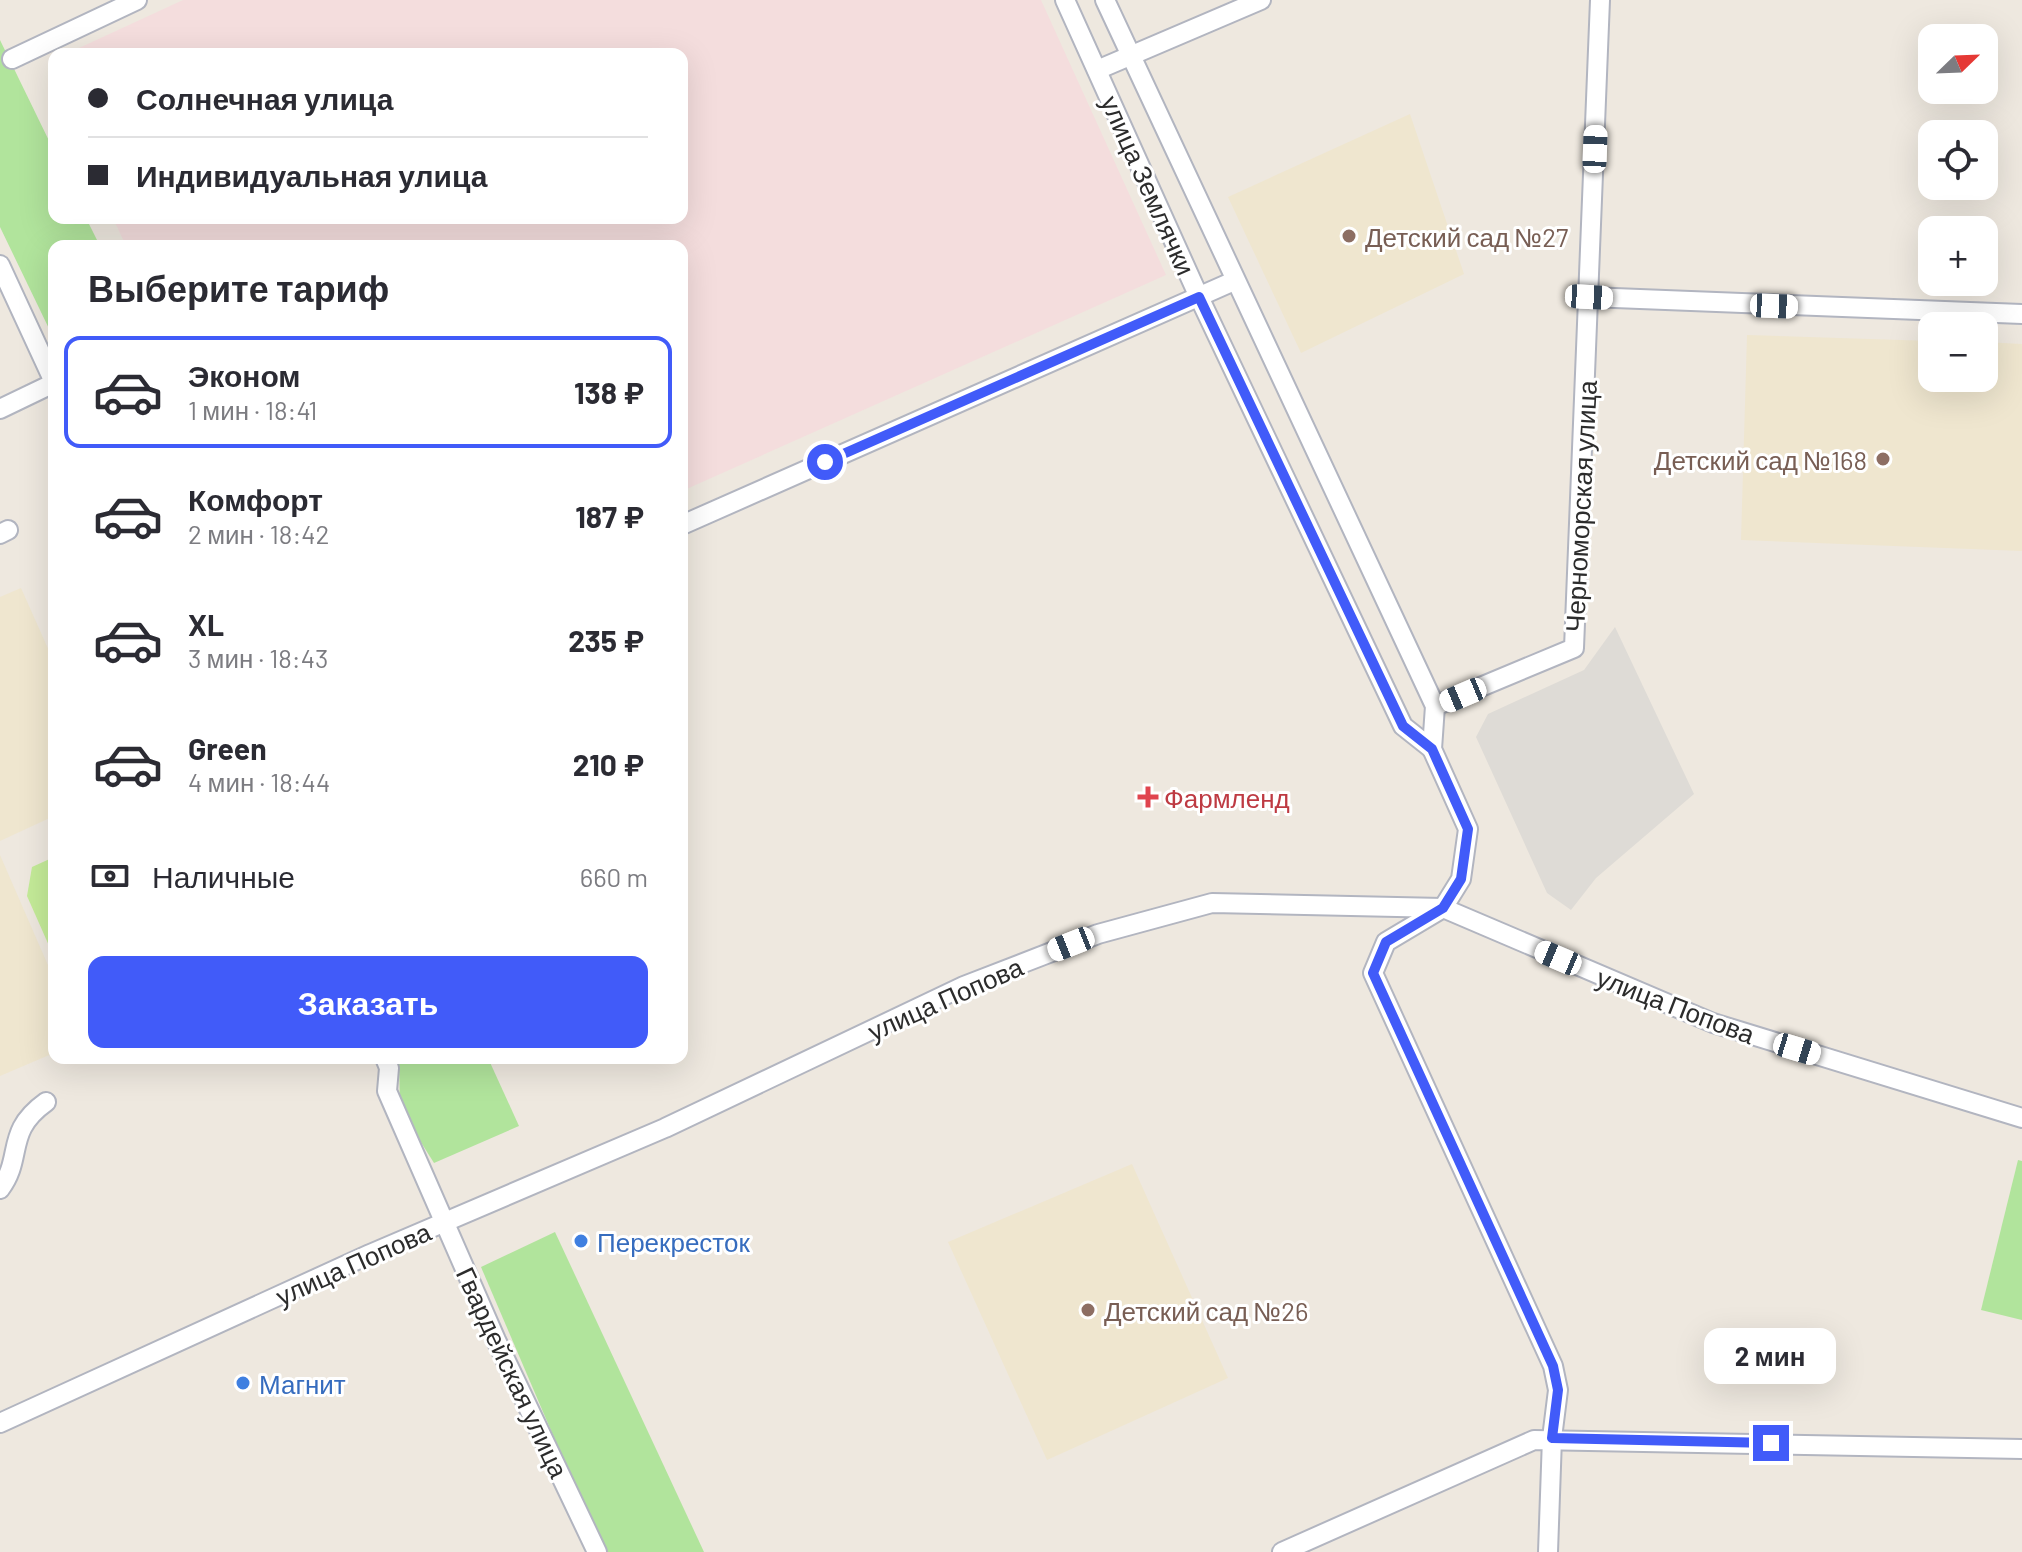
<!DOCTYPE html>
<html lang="ru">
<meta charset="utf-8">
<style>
:root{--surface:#fff;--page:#f2f2f3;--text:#2b2b33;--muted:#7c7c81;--line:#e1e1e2;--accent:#415bf9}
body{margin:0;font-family:Barlow,sans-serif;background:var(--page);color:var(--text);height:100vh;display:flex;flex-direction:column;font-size:30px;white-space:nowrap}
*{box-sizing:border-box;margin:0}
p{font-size:26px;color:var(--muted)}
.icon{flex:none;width:44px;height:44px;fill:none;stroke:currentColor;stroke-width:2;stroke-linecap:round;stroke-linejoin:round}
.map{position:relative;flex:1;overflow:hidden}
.details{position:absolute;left:48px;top:240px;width:640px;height:824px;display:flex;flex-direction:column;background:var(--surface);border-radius:16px;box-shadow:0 8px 32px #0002}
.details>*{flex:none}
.top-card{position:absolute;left:48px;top:48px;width:640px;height:176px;border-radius:16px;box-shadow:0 8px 32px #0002;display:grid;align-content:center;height:176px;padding:0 40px;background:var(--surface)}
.needle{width:52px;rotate:67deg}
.tools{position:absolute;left:1918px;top:24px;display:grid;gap:16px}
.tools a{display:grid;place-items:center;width:80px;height:80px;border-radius:16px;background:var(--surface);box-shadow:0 8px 32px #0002;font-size:40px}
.end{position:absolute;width:36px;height:36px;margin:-18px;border:10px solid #415bf9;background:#fff;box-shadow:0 0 0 4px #fff}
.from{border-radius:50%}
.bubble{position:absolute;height:56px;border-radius:16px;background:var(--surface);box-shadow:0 8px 32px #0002;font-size:26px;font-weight:700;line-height:56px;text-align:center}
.car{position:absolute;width:24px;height:48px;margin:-24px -12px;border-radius:10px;box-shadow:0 0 6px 2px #0007;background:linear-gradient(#fff 24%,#345 0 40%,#fff 0 76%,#345 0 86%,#fff 0)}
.top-card b{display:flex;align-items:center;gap:28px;height:76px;font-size:30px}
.top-card b+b{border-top:2px solid var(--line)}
.top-card i{width:20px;height:20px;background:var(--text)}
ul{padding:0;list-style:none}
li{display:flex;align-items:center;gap:24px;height:112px;margin:0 16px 12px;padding:0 24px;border:4px solid transparent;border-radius:16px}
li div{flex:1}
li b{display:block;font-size:30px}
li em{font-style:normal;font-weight:700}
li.active{border-color:var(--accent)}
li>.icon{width:72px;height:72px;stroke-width:1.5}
h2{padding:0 40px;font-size:36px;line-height:96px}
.pay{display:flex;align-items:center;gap:20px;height:88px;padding:0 40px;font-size:30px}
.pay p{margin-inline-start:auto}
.action{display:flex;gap:16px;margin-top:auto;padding:16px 40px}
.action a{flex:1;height:92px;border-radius:16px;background:var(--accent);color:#fff;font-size:32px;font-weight:700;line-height:92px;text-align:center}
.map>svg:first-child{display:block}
.education{fill:#efe6cf}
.medical{fill:#f4dddd}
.green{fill:#b1e49c}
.pitch{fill:#c4eb98}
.plaza{fill:#dedbd6}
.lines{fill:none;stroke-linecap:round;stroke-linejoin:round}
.minor-casing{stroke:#b2b5c0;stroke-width:22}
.minor{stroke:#fff;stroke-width:18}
.route{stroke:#415bf9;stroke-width:10}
.education-dot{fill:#8d6e63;stroke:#fff;stroke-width:3}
.health-dot{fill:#e0444e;stroke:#fff;stroke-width:3}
.shop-dot{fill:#3f7fe0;stroke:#fff;stroke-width:3}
.labels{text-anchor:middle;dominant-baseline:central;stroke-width:6;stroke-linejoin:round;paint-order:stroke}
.street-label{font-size:26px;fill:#2c2c2c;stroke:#fff}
.education-label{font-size:26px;fill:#785e54;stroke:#fff;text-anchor:start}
.health-label{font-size:26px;fill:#be3a42;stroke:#fff;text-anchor:start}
.shop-label{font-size:26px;fill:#366cbe;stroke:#fff;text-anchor:start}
</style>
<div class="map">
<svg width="2022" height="1552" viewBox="0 0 2022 1552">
<rect width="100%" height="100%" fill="#eee8df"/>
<g class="education">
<path d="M 1410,114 L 1464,274 L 1301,353 L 1228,197 Z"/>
<path d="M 1747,335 L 1932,341 L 1932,378 L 1984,378 L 1984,342 L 2022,344 L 2022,551 L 1741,540 Z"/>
<path d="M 21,588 L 54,662 L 54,816 L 0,841 L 0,597 Z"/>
<path d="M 0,855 L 54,979 L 54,1053 L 0,1076 Z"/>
<path d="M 1132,1164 L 1228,1378 L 1047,1460 L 948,1242 Z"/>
</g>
<path class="medical" d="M 183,0 L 1041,0 L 1166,275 L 682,491 L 682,246 L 126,246 L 113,218 L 682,218 L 682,54 L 66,54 Z"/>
<g class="green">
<path d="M 0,40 L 54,151 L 54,218 L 86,218 L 100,246 L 54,246 L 54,339 L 0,227 Z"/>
<path d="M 399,1058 L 488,1058 L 519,1126 L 434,1163 L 400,1109 Z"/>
<path d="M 2018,1160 L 2022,1161 L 2022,1320 L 1981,1310 Z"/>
<path d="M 555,1232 L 704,1552 L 603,1552 L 481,1267 Z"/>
</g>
<path class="pitch" d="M 54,857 L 54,957 L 27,896 L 32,867 Z"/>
<path class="plaza" d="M 1615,627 L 1694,794 L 1596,878 L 1571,910 L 1547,893 L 1476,737 L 1488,714 L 1584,670 Z"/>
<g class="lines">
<g class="minor-casing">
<g id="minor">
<path d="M 1065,0 L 1199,297 L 1403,726 L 1432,749"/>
<path d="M 1105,0 L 1435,706 L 1432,749 L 1468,829 L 1461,879 L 1443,908 L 1386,942 L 1373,973 L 1553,1366 L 1558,1390 L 1552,1438 L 1548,1552"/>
<path d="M 12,59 L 137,0"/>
<path d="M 1097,70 L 1261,0"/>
<path d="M 0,265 L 54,382"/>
<path d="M 1589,297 L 2022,314"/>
<path d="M 0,409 L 54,383"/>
<path d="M 682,525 L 1234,281"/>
<path d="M 0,534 L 8,530"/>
<path d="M 1435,706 L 1574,648 L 1600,0"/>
<path d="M 385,1058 L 389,1068 L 387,1091 L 496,1340 L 597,1552"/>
<path d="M 0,1189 C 24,1157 4,1132 46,1102"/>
<path d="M 0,1423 L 370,1254 L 665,1128 L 964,986 L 1098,934 L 1212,903 L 1443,908 L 1713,1023 L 2022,1118"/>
<path d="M 1282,1552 L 1534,1440 L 2022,1449"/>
</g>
</g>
<use href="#minor" class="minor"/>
</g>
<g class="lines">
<path class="route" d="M 825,462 L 1199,297 L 1403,726 L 1432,749 L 1468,829 L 1461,879 L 1443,908 L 1386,942 L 1373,973 L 1553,1366 L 1558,1390 L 1552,1438 L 1771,1443"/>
</g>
<g class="education-dot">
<circle cx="1349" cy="236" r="8"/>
<circle cx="1883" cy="459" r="8"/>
<circle cx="1088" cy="1310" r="8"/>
</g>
<path class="health-dot" d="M1144 785h8v8h8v8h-8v8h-8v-8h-8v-8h8z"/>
<g class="shop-dot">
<circle cx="581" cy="1241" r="8"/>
<circle cx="243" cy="1383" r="8"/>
</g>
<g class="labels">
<g class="street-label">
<text transform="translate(1149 185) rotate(66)">улица Землячки</text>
<text transform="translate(1580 506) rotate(-87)">Черноморская улица</text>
<text transform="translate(945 998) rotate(-24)">улица Попова</text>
<text transform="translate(1676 1005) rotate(21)">улица Попова</text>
<text transform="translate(353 1263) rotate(-24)">улица Попова</text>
<text transform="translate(513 1372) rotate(65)">Гвардейская улица</text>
</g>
<g class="education-label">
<text x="1365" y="236">Детский сад №27</text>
<text x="1867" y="459" text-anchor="end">Детский сад №168</text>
<text x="1104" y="1310">Детский сад №26</text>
</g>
<g class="health-label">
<text x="1164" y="797">Фармленд</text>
</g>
<g class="shop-label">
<text x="597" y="1241">Перекресток</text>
<text x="259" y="1383">Магнит</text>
</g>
</g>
</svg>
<div class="tools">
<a><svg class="needle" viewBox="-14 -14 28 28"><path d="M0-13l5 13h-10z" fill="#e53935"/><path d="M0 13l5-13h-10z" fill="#7c7c81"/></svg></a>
<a><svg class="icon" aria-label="locate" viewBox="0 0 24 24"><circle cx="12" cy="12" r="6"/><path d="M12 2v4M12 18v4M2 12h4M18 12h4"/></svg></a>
<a>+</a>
<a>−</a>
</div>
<i class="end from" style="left:825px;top:462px"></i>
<i class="end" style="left:1771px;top:1443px"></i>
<div class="bubble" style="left:1704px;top:1328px;width:132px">2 мин</div>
<i class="car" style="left:1595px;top:149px;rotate:2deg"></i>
<i class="car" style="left:1589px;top:297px;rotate:93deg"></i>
<i class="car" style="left:1774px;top:306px;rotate:92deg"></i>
<i class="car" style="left:1463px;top:695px;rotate:247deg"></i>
<i class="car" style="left:1071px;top:944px;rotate:248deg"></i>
<i class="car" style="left:1558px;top:958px;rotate:293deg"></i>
<i class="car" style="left:1797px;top:1049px;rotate:107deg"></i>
<div class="top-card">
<b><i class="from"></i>Солнечная улица</b>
<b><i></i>Индивидуальная улица</b>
</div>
<section class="details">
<h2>Выберите тариф</h2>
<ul>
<li class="active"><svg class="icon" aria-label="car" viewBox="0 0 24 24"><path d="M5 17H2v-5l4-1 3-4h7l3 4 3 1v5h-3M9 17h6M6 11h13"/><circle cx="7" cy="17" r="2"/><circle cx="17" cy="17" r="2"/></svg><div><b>Эконом</b><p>1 мин · 18:41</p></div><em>138 ₽</em></li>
<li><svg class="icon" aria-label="car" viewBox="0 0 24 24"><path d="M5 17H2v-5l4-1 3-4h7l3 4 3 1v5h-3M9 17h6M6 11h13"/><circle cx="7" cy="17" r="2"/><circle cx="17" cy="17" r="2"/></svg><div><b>Комфорт</b><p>2 мин · 18:42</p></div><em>187 ₽</em></li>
<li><svg class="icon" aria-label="car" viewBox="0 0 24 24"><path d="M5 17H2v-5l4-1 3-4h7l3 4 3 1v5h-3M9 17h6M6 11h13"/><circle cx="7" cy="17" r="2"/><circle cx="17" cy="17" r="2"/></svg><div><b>XL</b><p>3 мин · 18:43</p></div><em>235 ₽</em></li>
<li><svg class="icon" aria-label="car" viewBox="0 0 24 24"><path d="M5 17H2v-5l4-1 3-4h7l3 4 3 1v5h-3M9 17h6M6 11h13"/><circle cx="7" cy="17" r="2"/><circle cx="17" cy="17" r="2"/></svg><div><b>Green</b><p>4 мин · 18:44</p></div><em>210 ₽</em></li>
</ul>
<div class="pay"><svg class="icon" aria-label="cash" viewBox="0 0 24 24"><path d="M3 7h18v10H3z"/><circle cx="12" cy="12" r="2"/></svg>Наличные<p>660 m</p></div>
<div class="action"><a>Заказать</a></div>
</section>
</div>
